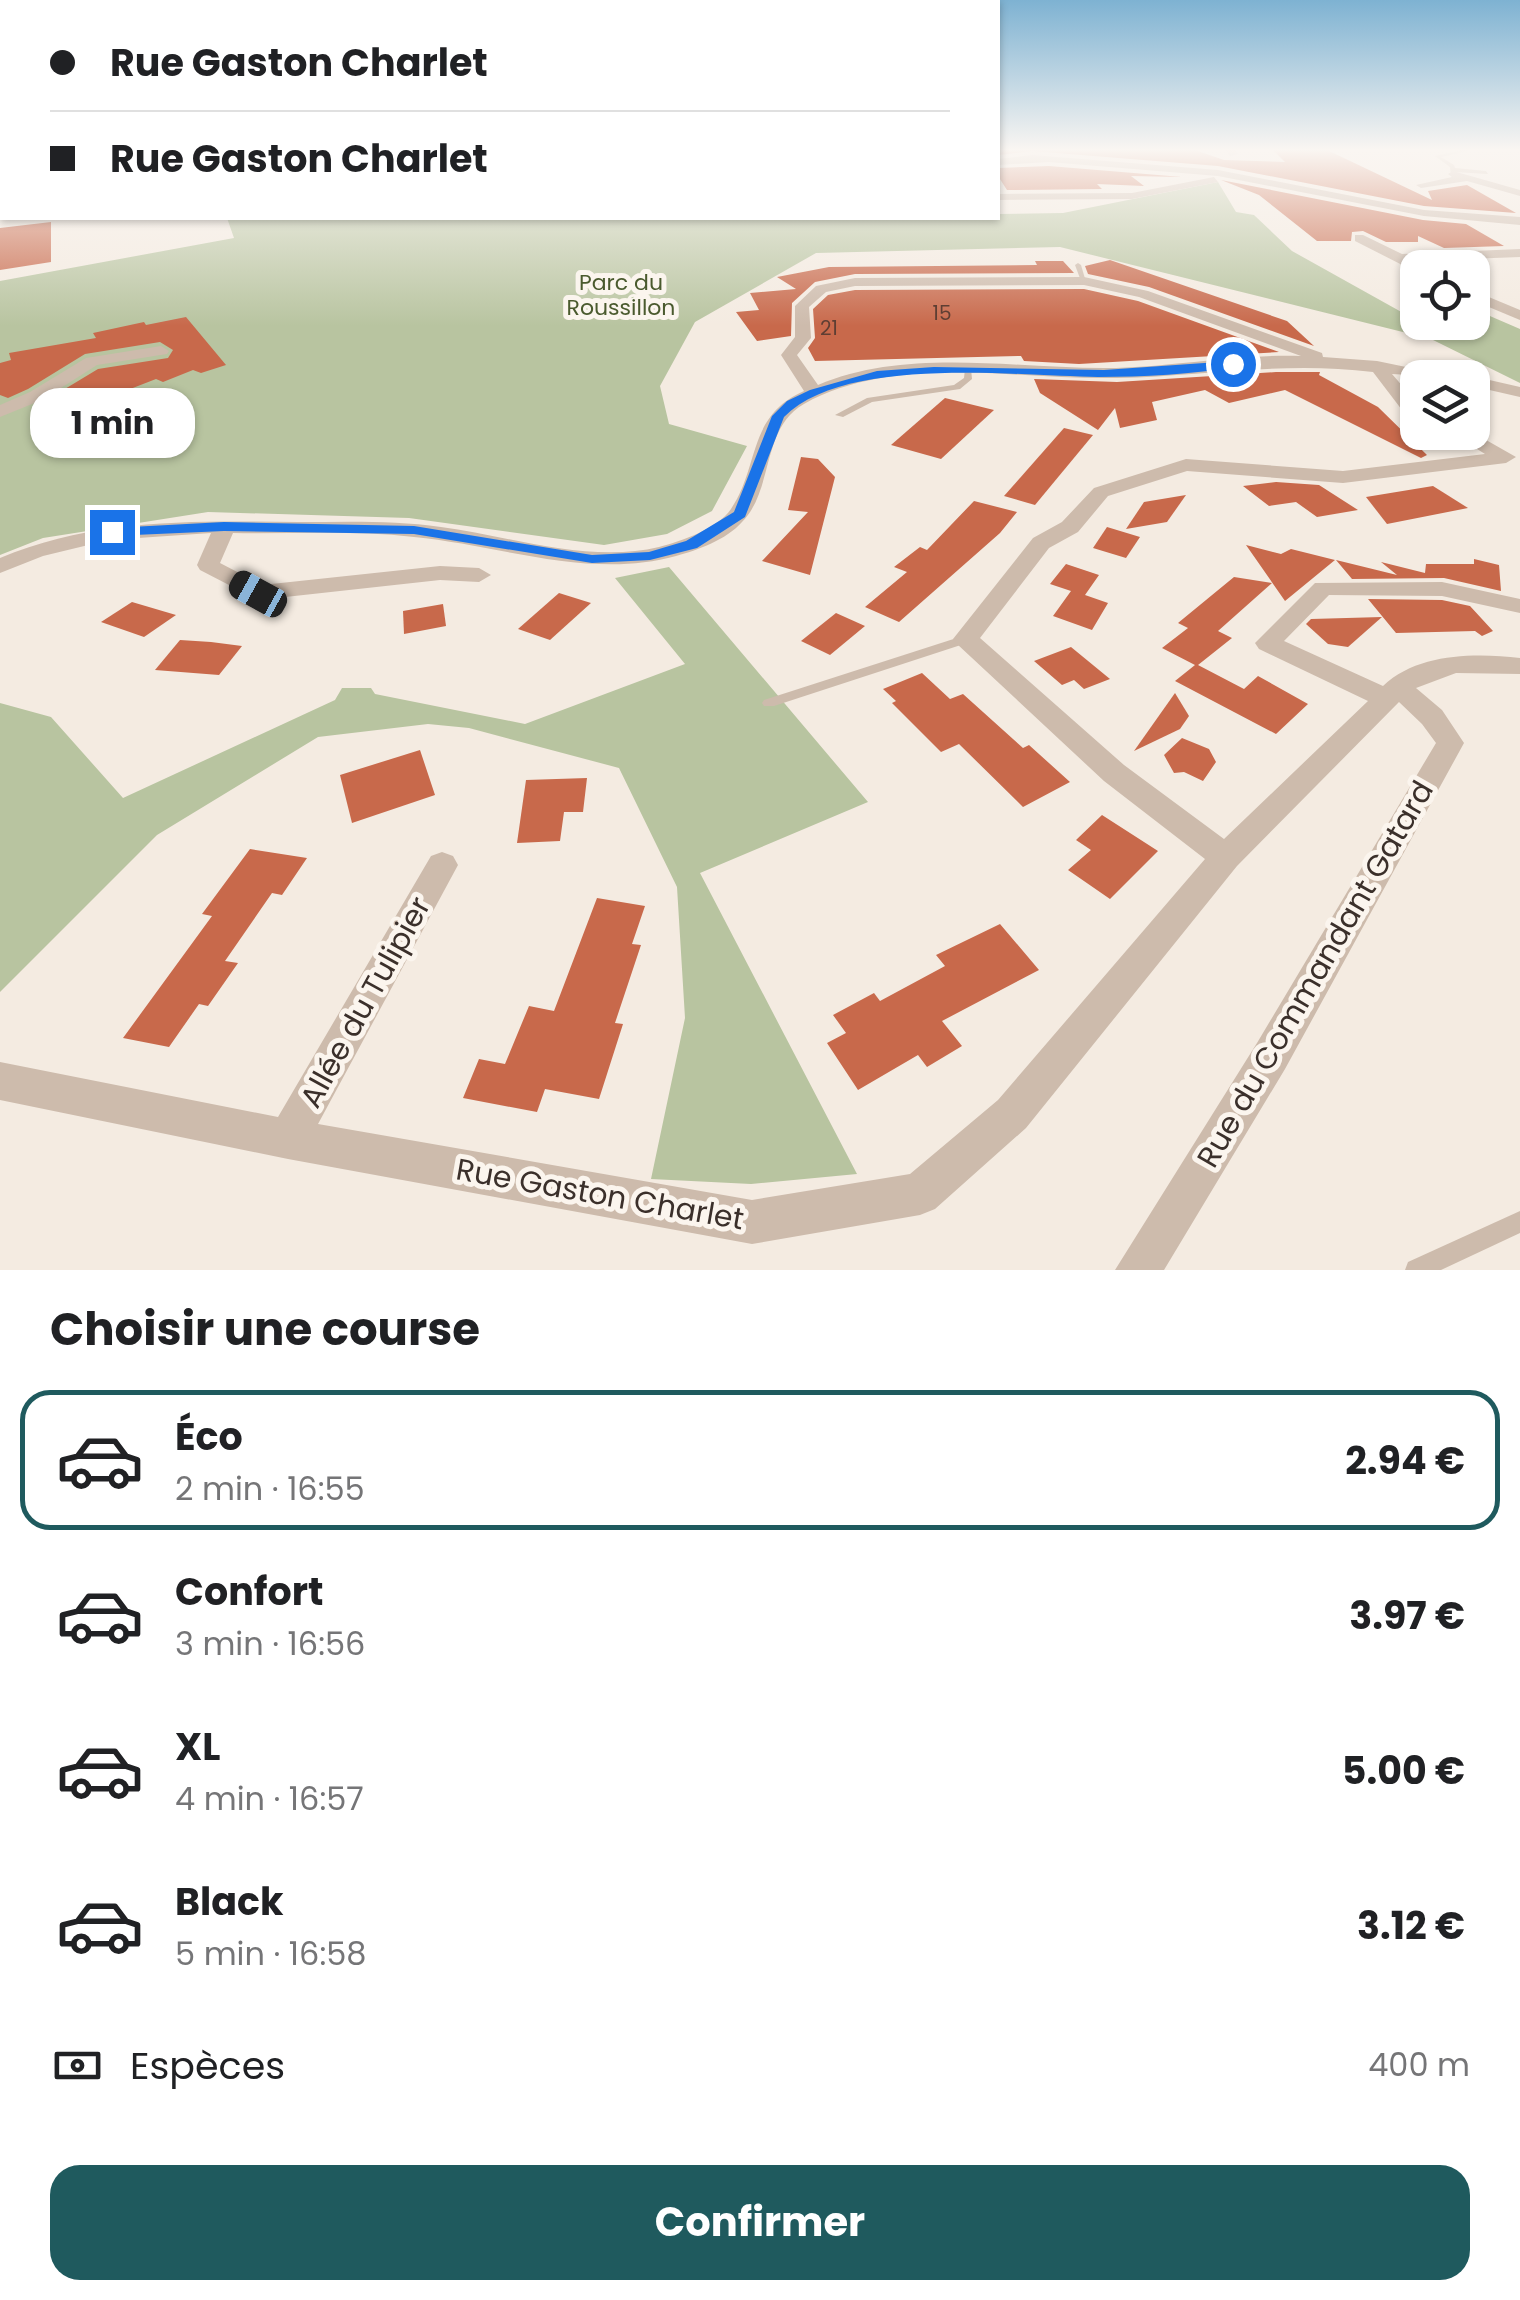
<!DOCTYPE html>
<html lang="fr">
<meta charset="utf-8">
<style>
:root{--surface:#fff;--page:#f6f6f6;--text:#202124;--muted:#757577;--line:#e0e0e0;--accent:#1f5a5e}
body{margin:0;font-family:Poppins,sans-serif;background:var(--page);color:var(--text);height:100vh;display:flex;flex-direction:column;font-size:38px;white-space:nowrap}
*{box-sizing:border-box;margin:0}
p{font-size:32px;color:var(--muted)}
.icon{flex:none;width:55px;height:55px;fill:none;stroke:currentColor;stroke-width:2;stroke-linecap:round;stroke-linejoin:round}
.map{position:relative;height:1270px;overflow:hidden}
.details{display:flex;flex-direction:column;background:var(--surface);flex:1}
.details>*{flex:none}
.guide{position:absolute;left:0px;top:0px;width:1000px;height:220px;box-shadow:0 2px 8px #0004;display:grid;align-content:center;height:220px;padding:0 50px;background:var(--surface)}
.tools{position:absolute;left:1400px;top:250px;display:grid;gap:20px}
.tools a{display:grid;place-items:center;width:90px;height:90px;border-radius:20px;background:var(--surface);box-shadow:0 2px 8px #0004;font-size:50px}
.end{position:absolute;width:45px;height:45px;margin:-22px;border:12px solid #1a73e8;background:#fff;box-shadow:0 0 0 5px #fff}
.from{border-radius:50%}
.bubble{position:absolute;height:70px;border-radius:30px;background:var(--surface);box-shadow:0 2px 8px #0004;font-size:32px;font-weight:700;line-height:70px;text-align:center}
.car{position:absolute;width:30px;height:60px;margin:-30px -15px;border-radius:12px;box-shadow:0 0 8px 2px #0007;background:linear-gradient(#222 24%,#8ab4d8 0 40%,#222 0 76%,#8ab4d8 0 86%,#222 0)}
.guide b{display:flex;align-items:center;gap:35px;height:95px;font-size:38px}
.guide b+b{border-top:2px solid var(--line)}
.guide i{width:25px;height:25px;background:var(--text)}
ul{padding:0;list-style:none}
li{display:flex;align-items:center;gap:30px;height:140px;margin:0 20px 15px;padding:0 30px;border:5px solid transparent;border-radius:30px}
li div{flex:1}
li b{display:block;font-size:38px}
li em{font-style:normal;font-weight:700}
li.active{border-color:var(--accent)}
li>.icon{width:90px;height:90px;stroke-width:1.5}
h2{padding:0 50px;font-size:45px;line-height:120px}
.pay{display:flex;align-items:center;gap:25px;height:110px;padding:0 50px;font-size:38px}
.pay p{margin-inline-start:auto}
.cta{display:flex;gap:20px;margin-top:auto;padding:20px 50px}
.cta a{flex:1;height:115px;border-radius:30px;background:var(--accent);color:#fff;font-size:40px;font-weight:700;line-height:115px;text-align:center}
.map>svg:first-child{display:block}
.green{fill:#b8c4a0}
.building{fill:#c8694b}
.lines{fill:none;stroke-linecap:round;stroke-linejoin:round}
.service{fill:#cdbbac;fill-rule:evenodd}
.minor{fill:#cdbbac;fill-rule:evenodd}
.route{fill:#1a73e8}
.labels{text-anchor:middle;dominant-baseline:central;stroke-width:10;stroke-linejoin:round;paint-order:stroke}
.number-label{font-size:20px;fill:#5e3e33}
.far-park-label{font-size:22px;fill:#4a5a2e;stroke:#fbf5ee}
.near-street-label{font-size:30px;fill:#3b302b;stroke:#fbf5ee}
</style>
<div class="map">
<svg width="1520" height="1270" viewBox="0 0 1520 1270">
<rect width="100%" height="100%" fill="#f4ebe1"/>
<g class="green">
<path d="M 1218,182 L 1236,212 L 1254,215 L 1292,251 L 1405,314 L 1417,313 L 1418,322 L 1472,322 L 1473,310 L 1476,310 L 1520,329 L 1520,383 L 1431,339 L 1060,247 L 816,253 L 695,322 L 660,386 L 669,424 L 747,446 L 712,511 L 667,534 L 604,545 L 409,518 L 208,512 L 43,538 L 0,555 L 0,281 L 234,238 L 227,218 L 998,218 L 998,214 L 1063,213 Z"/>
<path d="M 669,567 L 868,802 L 700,873 L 857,1174 L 751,1184 L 651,1179 L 685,1018 L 677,887 L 619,768 L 469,728 L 428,724 L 318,737 L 157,835 L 0,992 L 0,703 L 51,717 L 123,798 L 335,700 L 342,688 L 371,688 L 375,694 L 525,724 L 685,664 L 615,578 Z"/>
</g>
<g class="building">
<path d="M 998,149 L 1192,149 L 1224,160 L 1285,162 L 1272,149 L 1325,149 L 1432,200 L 1428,191 L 1467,185 L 1516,213 L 1424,206 L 1218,166 L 1032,151 L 998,155 Z"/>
<path d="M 1049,166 L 1182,177 L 1131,176 L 1144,186 L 1097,184 L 1102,189 L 1007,190 L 998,176 L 998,168 Z"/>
<path d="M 1221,180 L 1423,220 L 1466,224 L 1504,246 L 1444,248 L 1418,236 L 1418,242 L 1386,242 L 1363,231 L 1352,232 L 1351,241 L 1317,241 L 1259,195 Z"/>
<path d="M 51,222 L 51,262 L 0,270 L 0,228 Z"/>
<path d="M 1110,260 L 1287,321 L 1314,346 L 1149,287 L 1088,274 L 1085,266 Z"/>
<path d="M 1035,261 L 1063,261 L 1074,273 L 855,274 L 815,282 L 792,303 L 791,336 L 757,341 L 736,312 L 759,310 L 750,293 L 796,289 L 777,277 L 829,267 L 1037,265 Z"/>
<path d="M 1084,289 L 1138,301 L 1279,352 L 1079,364 L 1024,361 L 1021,356 L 815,361 L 808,348 L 815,338 L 813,309 L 828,295 L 855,290 Z"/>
<path d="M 186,317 L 226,365 L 201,373 L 193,370 L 163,382 L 156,379 L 125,391 L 119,389 L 53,413 L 35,407 L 98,369 L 168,358 L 173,350 L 160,342 L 85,354 L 28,389 L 8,398 L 0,395 L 0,363 L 11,360 L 9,353 L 96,338 L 93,333 L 144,322 L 146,325 Z"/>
<path d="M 1276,372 L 1320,372 L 1319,375 L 1378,407 L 1427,455 L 1421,458 L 1285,390 L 1229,403 L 1205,390 L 1152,402 L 1157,420 L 1120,428 L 1115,408 L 1098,430 L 1040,393 L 1034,379 L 1117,382 Z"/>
<path d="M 945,398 L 994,410 L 941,459 L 891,445 Z"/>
<path d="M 1064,428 L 1093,435 L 1035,505 L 1004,496 Z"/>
<path d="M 801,457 L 818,459 L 835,477 L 810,575 L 762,561 L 808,512 L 788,510 Z"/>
<path d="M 1276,482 L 1319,485 L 1358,510 L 1317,517 L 1296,502 L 1269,506 L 1243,486 Z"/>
<path d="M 1433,486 L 1468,508 L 1387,524 L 1366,497 Z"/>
<path d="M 1186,495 L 1167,522 L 1126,529 L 1144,502 Z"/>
<path d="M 974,501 L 1017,512 L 1000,533 L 899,622 L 865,607 L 907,572 L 894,567 L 920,547 L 927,550 Z"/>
<path d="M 1107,527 L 1140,537 L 1126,558 L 1093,548 Z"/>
<path d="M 1246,545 L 1281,554 L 1291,549 L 1335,560 L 1285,601 Z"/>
<path d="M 1474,559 L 1499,565 L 1501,591 L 1444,578 L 1352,579 L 1336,560 L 1397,575 L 1381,562 L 1425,573 L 1426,564 L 1474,564 Z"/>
<path d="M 1066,564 L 1099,575 L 1085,595 L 1108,603 L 1092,630 L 1053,616 L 1071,591 L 1050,584 Z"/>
<path d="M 1234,577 L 1272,583 L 1218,631 L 1232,638 L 1198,665 L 1244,689 L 1258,676 L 1308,704 L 1276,734 L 1175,681 L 1195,665 L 1162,648 L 1188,628 L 1178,623 Z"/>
<path d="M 559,593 L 591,603 L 550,640 L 518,629 Z"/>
<path d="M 1368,599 L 1442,600 L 1470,606 L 1493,631 L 1482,636 L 1475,631 L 1396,633 Z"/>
<path d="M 132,602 L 176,615 L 144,637 L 101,622 Z"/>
<path d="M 443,604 L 446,626 L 404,634 L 403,611 Z"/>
<path d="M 836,613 L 865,626 L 830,655 L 801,641 Z"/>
<path d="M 1382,617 L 1348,647 L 1328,644 L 1306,624 L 1311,619 Z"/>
<path d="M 180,640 L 211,642 L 242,646 L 219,675 L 155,670 Z"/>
<path d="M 1071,647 L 1110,679 L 1084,689 L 1074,680 L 1062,685 L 1034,661 Z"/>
<path d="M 922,673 L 950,699 L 963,694 L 1023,748 L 1029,745 L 1070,782 L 1023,807 L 959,744 L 941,752 L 892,703 L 896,701 L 883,689 Z"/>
<path d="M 1175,693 L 1189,716 L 1180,729 L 1134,751 Z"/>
<path d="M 1182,738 L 1209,749 L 1216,762 L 1203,781 L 1184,772 L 1174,773 L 1164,755 Z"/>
<path d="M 420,750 L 435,795 L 352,823 L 340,775 Z"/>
<path d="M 587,778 L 583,812 L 564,812 L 560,841 L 517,843 L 526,780 Z"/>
<path d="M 1102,815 L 1158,851 L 1110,899 L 1068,870 L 1091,850 L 1076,840 Z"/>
<path d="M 250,849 L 307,858 L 282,895 L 272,893 L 225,961 L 238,963 L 208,1006 L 199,1004 L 169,1047 L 123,1038 L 212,916 L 202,914 Z"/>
<path d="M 597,898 L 645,906 L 632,944 L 641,945 L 615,1023 L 623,1024 L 599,1099 L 545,1089 L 537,1112 L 463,1098 L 479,1059 L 505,1064 L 529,1006 L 554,1011 Z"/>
<path d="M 1000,924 L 1039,970 L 942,1021 L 962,1046 L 927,1067 L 918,1055 L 858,1090 L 827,1043 L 846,1033 L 833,1015 L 874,993 L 880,1001 L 945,966 L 936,955 Z"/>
</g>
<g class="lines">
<g class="service">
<path d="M 1466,149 L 1468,151 L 1441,157 L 1454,165 L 1455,168 L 1486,171 L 1488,174 L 1455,172 L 1455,175 L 1451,175 L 1450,167 L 1435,156 Z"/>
<path d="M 2,177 L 2,181 L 0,182 L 0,178 Z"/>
<rect x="0" y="207" width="2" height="4"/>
<path d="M 1078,263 L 1081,265 L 1086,282 L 1081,281 L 1075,265 Z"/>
<path d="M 965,369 L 971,369 L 972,379 L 960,389 L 872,402 L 843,417 L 835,415 L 867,398 L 954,385 L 964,378 Z"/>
<path d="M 966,635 L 972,639 L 970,642 L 774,706 L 764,706 L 762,703 L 764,700 Z"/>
<path d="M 1520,1211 L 1520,1233 L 1441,1270 L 1405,1270 L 1408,1262 Z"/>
</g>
<g class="minor">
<rect x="0" y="149" width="2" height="5"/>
<path d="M 1224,149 L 1234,149 L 1238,154 L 1230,156 Z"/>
<path d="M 1032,155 L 1218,170 L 1424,210 L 1520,217 L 1520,225 L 1424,216 L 1218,176 L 1049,162 L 998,165 L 998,159 Z"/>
<path d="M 1453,171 L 1520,190 L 1520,196 L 1467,181 L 1421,188 L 1416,185 L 1452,177 L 1448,174 Z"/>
<path d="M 1214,177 L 1218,182 L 1132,199 L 998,200 L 998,194 L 1132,193 Z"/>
<path d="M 1355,235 L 1363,235 L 1402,254 L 1520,249 L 1520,257 L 1415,261 L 1424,268 L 1418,268 L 1418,273 L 1355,241 Z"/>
<path d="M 1084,277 L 1148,291 L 1322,353 L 1323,357 L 1377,361 L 1459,378 L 1392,374 L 1418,404 L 1418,416 L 1402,410 L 1373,372 C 1284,361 1205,376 1117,378 C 1016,380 896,353 804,404 C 761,428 774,490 742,522 C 726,540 698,550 676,556 C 591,580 499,545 414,537 C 354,530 293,534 233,533 L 220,563 L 262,585 L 440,566 L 479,568 L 491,575 L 479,582 L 440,580 L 258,600 L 200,570 L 197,565 L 211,533 L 109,540 L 43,556 L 0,573 L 0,558 C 96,518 195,521 298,522 C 346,522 393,520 441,527 C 510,536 589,564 659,547 C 682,541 717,529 731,509 C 760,466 747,416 804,391 L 781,355 L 795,337 L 795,306 L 816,286 L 855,278 ZM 1084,285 L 1139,297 L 1301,356 C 1239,354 1178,366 1116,368 C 1020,370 909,346 818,385 L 797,355 L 811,338 L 809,307 L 826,292 L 855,286 Z"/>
<path d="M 1472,290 L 1520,310 L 1520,320 L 1472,300 Z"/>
<path d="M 161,346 L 169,351 L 167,354 L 97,365 L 42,400 L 0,417 L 0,405 L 30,392 L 86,358 Z"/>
<path d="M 1472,376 L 1520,387 L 1520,397 L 1472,386 L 1472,378 L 1466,378 Z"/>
<path d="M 1450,432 L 1472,432 L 1516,457 L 1506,463 L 1343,483 L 1187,471 L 1108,496 L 1078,532 L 1049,548 L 980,638 L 1124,765 L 1224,839 L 1368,701 L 1259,649 L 1255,643 L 1315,583 L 1442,582 L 1520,599 L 1520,613 L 1442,596 L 1329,595 L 1284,641 L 1383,686 C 1418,653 1475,653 1520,658 L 1520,674 L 1456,673 L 1416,688 L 1442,710 L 1464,743 L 1285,1069 L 1164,1270 L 1115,1270 L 1257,1043 L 1436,743 L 1422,724 L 1399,702 L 1237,866 L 1026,1128 L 935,1209 L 920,1215 L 752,1244 L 288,1159 L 0,1100 L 0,1062 L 278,1117 L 431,856 L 442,852 L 453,856 L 458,865 L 318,1124 L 752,1200 L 910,1174 L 998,1100 L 1205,859 L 1104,781 L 957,644 L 953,639 L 957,634 L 1033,538 L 1062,522 L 1094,488 L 1186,459 L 1343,471 L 1485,454 Z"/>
</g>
</g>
<linearGradient id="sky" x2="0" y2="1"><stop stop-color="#7eb2d2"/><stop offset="0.46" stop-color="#faf6f2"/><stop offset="1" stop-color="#faf6f2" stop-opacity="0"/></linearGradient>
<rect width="1520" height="326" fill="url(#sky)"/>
<path class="route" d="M 1233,361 L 1237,367 C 1193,374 1143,377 1098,377 C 1015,376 846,355 784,417 L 745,517 L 697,548 L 650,560 L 592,563 L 414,534 L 224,531 L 112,536 L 105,532 L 112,528 L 224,522 L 414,526 L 592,555 L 649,552 L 686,541 L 734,512 L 772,416 L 787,401 L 810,390 L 877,371 L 934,367 L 1104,370 Z"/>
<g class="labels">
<g class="number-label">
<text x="942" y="313">15</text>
<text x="829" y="328">21</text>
</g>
<g class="far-park-label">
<text x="621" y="282">Parc du<tspan x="621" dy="25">Roussillon</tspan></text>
</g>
<g class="near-street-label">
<text transform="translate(1315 974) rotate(-60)">Rue du Commandant Gatard</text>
<text transform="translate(365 1002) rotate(-61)">Allée du Tulipier</text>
<text transform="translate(600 1194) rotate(10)">Rue Gaston Charlet</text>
</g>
</g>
</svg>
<div class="tools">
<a><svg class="icon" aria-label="locate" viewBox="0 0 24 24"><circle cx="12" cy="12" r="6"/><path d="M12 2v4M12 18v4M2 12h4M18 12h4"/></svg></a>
<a><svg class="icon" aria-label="layers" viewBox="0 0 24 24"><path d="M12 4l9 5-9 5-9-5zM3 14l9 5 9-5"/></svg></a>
</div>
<i class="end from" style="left:1233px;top:364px"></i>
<i class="end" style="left:112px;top:532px"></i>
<div class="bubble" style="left:30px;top:388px;width:165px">1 min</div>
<i class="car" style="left:258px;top:594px;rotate:299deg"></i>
<div class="guide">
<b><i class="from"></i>Rue Gaston Charlet</b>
<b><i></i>Rue Gaston Charlet</b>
</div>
</div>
<section class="details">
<h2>Choisir une course</h2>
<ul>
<li class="active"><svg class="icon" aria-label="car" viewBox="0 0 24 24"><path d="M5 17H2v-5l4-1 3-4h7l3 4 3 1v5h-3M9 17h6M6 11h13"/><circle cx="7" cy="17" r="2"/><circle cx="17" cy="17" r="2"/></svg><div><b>Éco</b><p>2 min · 16:55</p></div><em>2.94 €</em></li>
<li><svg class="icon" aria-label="car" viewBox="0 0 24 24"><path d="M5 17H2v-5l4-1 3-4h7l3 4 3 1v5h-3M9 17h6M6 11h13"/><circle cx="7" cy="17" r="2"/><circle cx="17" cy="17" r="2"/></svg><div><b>Confort</b><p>3 min · 16:56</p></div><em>3.97 €</em></li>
<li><svg class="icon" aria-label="car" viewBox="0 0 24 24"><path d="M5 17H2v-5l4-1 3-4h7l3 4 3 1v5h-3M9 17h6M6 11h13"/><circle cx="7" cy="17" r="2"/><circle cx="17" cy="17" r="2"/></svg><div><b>XL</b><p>4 min · 16:57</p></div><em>5.00 €</em></li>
<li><svg class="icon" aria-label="car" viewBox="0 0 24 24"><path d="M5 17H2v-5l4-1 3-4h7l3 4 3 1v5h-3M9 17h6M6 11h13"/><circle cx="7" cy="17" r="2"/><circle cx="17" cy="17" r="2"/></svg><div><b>Black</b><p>5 min · 16:58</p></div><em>3.12 €</em></li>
</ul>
<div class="pay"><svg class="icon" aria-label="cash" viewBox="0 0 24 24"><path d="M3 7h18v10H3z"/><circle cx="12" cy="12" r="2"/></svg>Espèces<p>400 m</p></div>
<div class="cta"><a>Confirmer</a></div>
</section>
